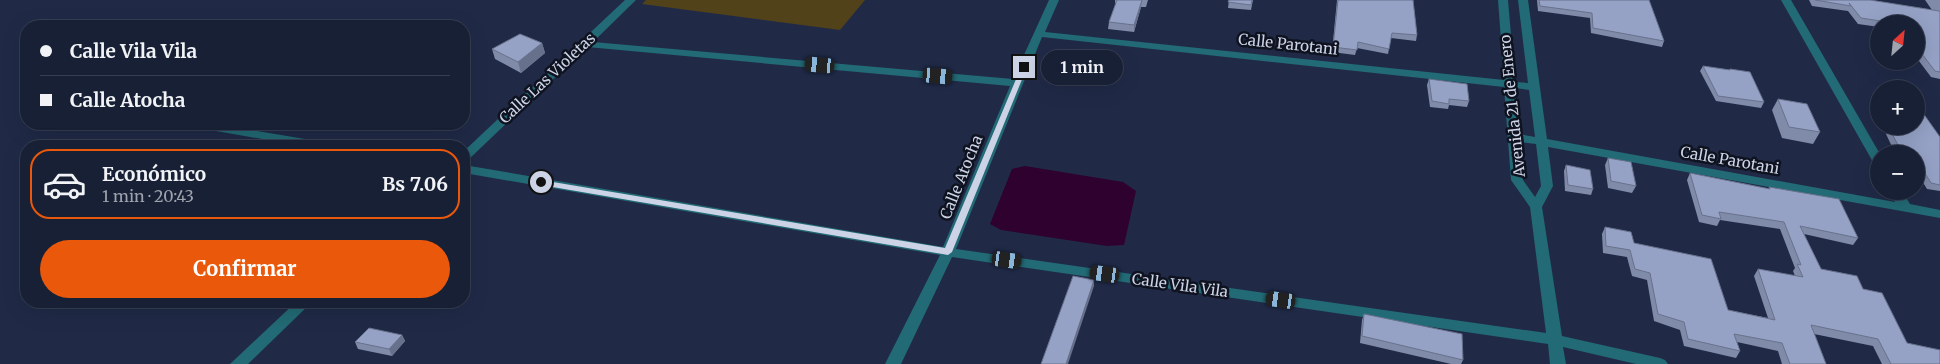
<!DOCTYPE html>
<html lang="es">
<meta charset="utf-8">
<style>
:root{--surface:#182035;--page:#252d41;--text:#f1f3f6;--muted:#9fa3ad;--line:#363e50;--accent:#ea580c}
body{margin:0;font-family:Merriweather,serif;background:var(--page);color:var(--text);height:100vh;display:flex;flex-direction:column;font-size:19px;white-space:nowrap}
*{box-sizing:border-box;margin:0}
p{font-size:16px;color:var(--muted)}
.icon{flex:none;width:28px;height:28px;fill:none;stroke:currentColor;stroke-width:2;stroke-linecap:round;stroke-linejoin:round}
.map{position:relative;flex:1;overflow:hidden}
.sheet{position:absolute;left:20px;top:140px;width:450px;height:168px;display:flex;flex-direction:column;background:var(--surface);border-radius:20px;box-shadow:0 5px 20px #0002,0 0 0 1px var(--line)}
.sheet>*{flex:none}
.top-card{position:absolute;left:20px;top:20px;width:450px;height:110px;border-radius:20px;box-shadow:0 5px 20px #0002,0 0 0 1px var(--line);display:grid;align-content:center;height:110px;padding:0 20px;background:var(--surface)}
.needle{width:32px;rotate:27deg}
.controls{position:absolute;left:1870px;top:15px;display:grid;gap:10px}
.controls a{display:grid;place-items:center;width:55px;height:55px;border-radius:50%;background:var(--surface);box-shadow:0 5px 20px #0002,0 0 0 1px var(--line);font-size:25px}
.end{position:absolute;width:22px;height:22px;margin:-11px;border:6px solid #ccd3e6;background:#111;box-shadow:0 0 0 2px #111}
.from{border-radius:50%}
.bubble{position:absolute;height:35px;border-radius:18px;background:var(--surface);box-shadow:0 5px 20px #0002,0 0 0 1px var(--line);font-size:16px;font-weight:700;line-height:35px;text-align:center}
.car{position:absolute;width:15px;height:30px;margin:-15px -8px;border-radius:6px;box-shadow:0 0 4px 1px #0007;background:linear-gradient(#222 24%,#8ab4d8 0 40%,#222 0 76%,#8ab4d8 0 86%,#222 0)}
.top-card b{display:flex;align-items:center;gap:18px;height:48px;font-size:19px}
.top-card b+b{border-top:1px solid var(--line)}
.top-card i{width:12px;height:12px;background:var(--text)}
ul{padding:9px 0 0;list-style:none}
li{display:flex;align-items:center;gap:15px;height:70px;margin:0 10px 8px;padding:0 10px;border:2px solid transparent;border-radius:20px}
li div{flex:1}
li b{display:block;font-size:19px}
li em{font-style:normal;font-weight:700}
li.on{border-color:var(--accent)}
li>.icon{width:45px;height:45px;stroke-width:1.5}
.cta{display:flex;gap:10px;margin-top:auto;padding:10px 20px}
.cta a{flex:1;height:58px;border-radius:30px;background:var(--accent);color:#fff;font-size:20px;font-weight:700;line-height:58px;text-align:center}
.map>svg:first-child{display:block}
.green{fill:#51421a}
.water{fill:#2f012e}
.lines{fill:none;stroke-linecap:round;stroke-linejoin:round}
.minor{fill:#226a75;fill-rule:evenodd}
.wall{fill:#808baa}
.shaded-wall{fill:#68718b}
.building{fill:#95a2c6;stroke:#68718b}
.route{fill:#ccd3e6}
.labels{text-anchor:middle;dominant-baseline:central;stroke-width:5;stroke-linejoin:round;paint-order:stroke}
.street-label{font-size:15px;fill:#ccd3e6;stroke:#0f1320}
</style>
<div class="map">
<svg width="1940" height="364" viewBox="0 0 1940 364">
<rect width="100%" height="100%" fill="#202a47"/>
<path class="green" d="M 646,0 L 865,0 L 840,30 L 642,4 Z"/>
<path class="water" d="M 1025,166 L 1123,182 L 1136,191 L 1124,245 L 1107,246 L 1001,230 L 990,224 L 1012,169 Z"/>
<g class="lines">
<g class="minor">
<path d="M 625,0 L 636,0 L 593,42 L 1013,79 L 1049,0 L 1059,0 L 1045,32 L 1504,80 L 1498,0 L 1508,0 L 1515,82 L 1528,83 L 1518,0 L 1528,0 L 1547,139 L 1895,202 L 1890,191 L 1902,191 L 1910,204 L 1940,210 L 1940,218 L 1548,147 L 1553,186 L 1542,207 L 1562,336 L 1660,358 L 1665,360 L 1668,364 L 1636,364 L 1563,347 L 1566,364 L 1550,364 L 1548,344 L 952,257 L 901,364 L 885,364 L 940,255 L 464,173 L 464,165 L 943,247 L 1010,86 L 587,47 L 468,160 L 464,161 L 464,151 ZM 1042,37 L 1504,87 L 1511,180 L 1530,207 L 1546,333 L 956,249 ZM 1515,88 L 1529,90 L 1535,137 L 1519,134 ZM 1520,142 L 1536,144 L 1541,186 L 1535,197 L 1523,180 Z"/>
<path d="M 1781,0 L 1791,0 L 1880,154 L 1879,154 L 1879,166 L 1873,162 Z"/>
<path d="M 220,125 L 323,142 L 329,146 L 303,146 L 216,131 L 214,129 L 216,127 Z"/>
<path d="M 297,301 L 313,301 L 248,364 L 230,364 Z"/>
</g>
</g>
<g class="wall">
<path d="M 1115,0 L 1148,0 L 1146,7 L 1141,7 L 1134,32 L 1108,29 L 1109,22 L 1116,3 L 1115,3 Z"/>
<path d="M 1229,0 L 1253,0 L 1251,10 L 1228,8 Z"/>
<path d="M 1337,0 L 1413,0 L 1417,35 L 1416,41 L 1391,38 L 1388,54 L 1357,48 L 1355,55 L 1332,52 Z"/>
<path d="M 1537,0 L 1649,0 L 1664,41 L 1662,47 L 1591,33 L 1590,18 L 1538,11 Z"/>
<path d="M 1809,0 L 1870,0 L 1932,10 L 1925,0 L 1940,0 L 1940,79 L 1931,77 L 1916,57 L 1916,24 L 1879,24 L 1879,27 L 1858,24 L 1848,11 L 1812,6 Z"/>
<path d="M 542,43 L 545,53 L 521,73 L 495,59 L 492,49 Z"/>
<path d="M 1703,66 L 1729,70 L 1730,69 L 1764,102 L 1761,108 L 1716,101 L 1700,71 Z"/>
<path d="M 1429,79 L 1469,101 L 1467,107 L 1449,105 L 1448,109 L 1430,107 L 1427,85 Z"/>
<path d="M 1778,99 L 1820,132 L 1813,144 L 1782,138 L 1772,110 Z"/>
<path d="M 1887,126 L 1916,126 L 1940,137 L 1940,191 L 1927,189 L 1916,171 L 1916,154 L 1895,153 L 1886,134 L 1889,129 Z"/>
<path d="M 1608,158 L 1636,186 L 1632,193 L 1608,188 L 1605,165 Z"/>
<path d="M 1566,165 L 1593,189 L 1591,195 L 1565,191 L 1564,171 Z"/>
<path d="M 1690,173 L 1769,189 L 1769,187 L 1858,238 L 1853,245 L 1804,234 L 1821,269 L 1863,289 L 1907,343 L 1940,364 L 1882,364 L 1873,346 L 1814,334 L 1826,364 L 1782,364 L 1778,351 L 1737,342 L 1740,351 L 1736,358 L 1684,346 L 1680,330 L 1654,321 L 1647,280 L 1632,276 L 1627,257 L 1603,253 L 1602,234 L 1605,227 L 1634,243 L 1728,310 L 1768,318 L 1754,276 L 1758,269 L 1795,276 L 1793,271 L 1795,268 L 1780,229 L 1720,220 L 1717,226 L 1699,222 L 1687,180 Z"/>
<path d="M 1364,314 L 1463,360 L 1461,364 L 1451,364 L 1360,343 L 1362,320 Z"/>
<path d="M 402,335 L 405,341 L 392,356 L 358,349 L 355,342 Z"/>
</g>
<g class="shaded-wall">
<path d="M 1142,0 L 1141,7 L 1134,32 L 1134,25 Z"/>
<path d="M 542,43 L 545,53 L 521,73 L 518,62 Z"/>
<path d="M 1094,280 L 1094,286 L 1068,364 L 1066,364 Z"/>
<path d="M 402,335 L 405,341 L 392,356 L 389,349 Z"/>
</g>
<g class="building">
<path d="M 1117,0 L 1142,0 L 1134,25 L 1109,22 Z"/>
<path d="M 1229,0 L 1252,0 L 1251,5 L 1228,2 Z"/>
<path d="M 1338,0 L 1413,0 L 1417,35 L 1392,33 L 1389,49 L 1358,42 L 1357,50 L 1333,47 Z"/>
<path d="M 1539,0 L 1649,0 L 1664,41 L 1593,28 L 1592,13 L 1540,6 Z"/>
<path d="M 1815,0 L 1870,0 L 1939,11 L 1940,12 L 1940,72 L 1935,71 L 1916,46 L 1916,24 L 1900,24 L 1861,18 L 1849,3 L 1851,6 Z"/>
<path d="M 520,34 L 542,43 L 518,62 L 492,49 Z"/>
<path d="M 1703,66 L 1730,70 L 1730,69 L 1750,72 L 1764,102 L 1718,96 Z"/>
<path d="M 1429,79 L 1467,84 L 1469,101 L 1449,99 L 1449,104 L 1432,101 Z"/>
<path d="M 1778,99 L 1807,104 L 1820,132 L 1789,127 Z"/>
<path d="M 1916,112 L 1923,113 L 1940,137 L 1940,185 L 1931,183 L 1916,159 L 1916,154 L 1913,154 L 1910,149 L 1899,147 L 1889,128 L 1896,129 L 1894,126 L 1916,126 Z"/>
<path d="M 1608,158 L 1631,162 L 1636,186 L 1611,181 Z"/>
<path d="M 1566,165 L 1590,170 L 1593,189 L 1568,185 Z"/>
<path d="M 1690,173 L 1770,189 L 1769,187 L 1839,199 L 1858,238 L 1800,226 L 1821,269 L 1857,276 L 1863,289 L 1882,293 L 1907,343 L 1940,350 L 1940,364 L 1891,364 L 1878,339 L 1811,325 L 1826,364 L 1790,364 L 1782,343 L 1734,334 L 1740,351 L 1688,339 L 1684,322 L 1658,314 L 1650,273 L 1635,269 L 1630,250 L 1606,246 L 1605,227 L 1631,232 L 1634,243 L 1711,259 L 1728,310 L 1775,320 L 1758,269 L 1803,277 L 1797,264 L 1801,265 L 1784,222 L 1719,212 L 1721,219 L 1702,215 Z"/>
<path d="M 1073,276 L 1094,280 L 1066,364 L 1041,364 Z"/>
<path d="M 1364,314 L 1462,334 L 1463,360 L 1362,336 Z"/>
<path d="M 369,328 L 402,335 L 389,349 L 355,342 Z"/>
</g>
<path class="route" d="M 1022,65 L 1027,67 L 952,252 L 948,255 L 541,185 L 537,182 L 541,180 L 945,248 Z"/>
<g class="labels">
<g class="street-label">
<text transform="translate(1288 44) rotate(6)">Calle Parotani</text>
<text transform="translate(547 78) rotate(-43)">Calle Las Violetas</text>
<text transform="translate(1512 106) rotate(-96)">Avenida 21 de Enero</text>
<text transform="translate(1730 160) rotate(10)">Calle Parotani</text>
<text transform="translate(961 177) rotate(-68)">Calle Atocha</text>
<text transform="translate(1180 285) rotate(8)">Calle Vila Vila</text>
</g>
</g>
</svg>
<div class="controls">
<a><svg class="needle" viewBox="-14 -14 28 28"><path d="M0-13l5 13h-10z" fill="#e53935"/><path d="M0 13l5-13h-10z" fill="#9fa3ad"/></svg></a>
<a>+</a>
<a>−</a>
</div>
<i class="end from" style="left:541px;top:182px"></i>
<i class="end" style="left:1024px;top:67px"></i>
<div class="bubble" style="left:1041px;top:50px;width:82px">1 min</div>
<i class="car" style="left:820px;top:65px;rotate:275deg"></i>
<i class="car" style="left:938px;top:76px;rotate:95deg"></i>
<i class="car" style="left:1007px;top:260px;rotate:98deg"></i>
<i class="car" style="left:1105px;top:274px;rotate:278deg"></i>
<i class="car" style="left:1281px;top:300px;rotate:278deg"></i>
<div class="top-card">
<b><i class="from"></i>Calle Vila Vila</b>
<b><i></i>Calle Atocha</b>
</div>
<section class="sheet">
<ul>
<li class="on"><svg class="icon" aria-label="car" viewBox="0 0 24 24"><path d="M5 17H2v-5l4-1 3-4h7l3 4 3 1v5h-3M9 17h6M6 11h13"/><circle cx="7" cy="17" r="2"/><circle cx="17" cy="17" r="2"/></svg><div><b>Económico</b><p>1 min · 20:43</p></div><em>Bs 7.06</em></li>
</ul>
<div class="cta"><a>Confirmar</a></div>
</section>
</div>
